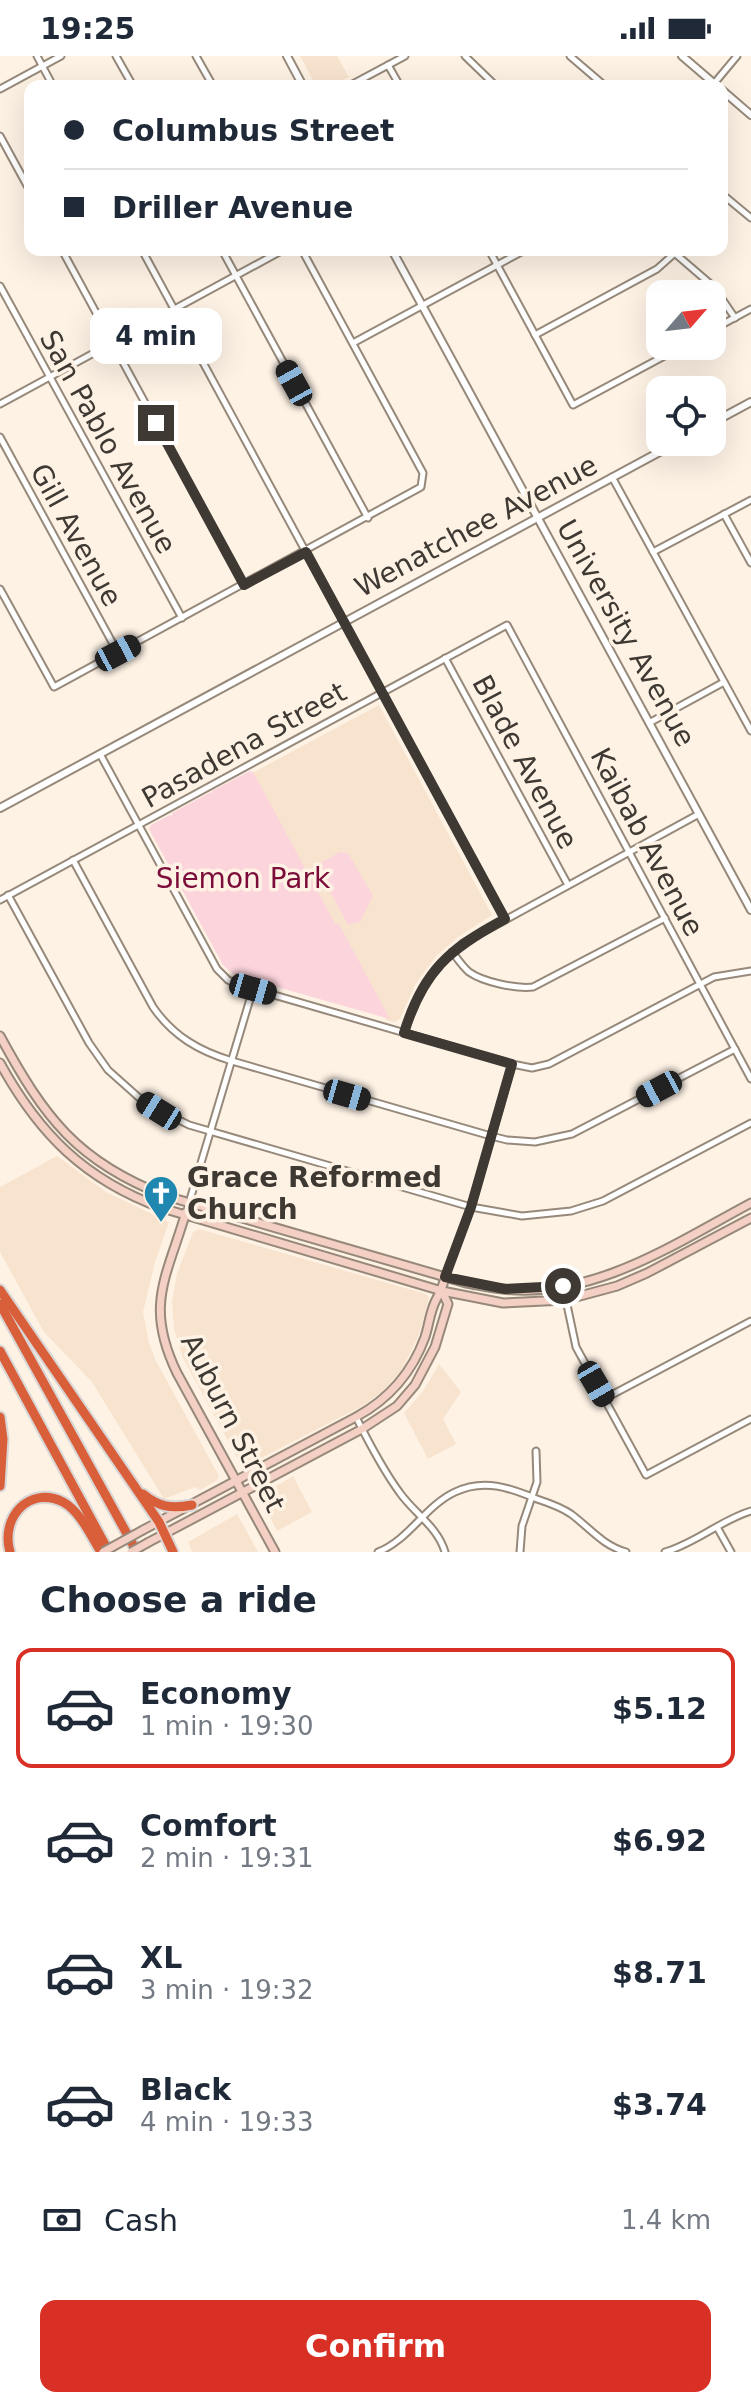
<!DOCTYPE html>
<meta charset="utf-8">
<style>
:root{--surface:#fff;--page:#f2f2f3;--text:#1f2937;--muted:#747a83;--line:#e0e1e3;--accent:#d93025}
body{margin:0;font-family:"DejaVu Sans",sans-serif;background:var(--page);color:var(--text);height:100vh;display:flex;flex-direction:column;font-size:30px;white-space:nowrap}
*{box-sizing:border-box;margin:0}
p{font-size:26px;color:var(--muted)}
.icon{flex:none;width:44px;height:44px;fill:none;stroke:currentColor;stroke-width:2;stroke-linecap:round;stroke-linejoin:round}
.map{position:relative;height:1496px;overflow:hidden}
.drawer{display:flex;flex-direction:column;background:var(--surface);flex:1}
.drawer>*{flex:none}
.guide{position:absolute;left:24px;top:24px;width:704px;height:176px;border-radius:16px;box-shadow:0 8px 32px #0002;display:grid;align-content:center;height:176px;padding:0 40px;background:var(--surface)}
.needle{width:52px;rotate:62deg}
.fabs{position:absolute;left:646px;top:224px;display:grid;gap:16px}
.fabs a{display:grid;place-items:center;width:80px;height:80px;border-radius:16px;background:var(--surface);box-shadow:0 8px 32px #0002;font-size:40px}
.end{position:absolute;width:36px;height:36px;margin:-18px;border:10px solid #3e3932;background:#fff;box-shadow:0 0 0 4px #fff}
.from{border-radius:50%}
.bubble{position:absolute;height:56px;border-radius:16px;background:var(--surface);box-shadow:0 8px 32px #0002;font-size:26px;font-weight:700;line-height:56px;text-align:center}
.car{position:absolute;width:24px;height:48px;margin:-24px -12px;border-radius:10px;box-shadow:0 0 6px 2px #0007;background:linear-gradient(#222 24%,#8ab4d8 0 40%,#222 0 76%,#8ab4d8 0 86%,#222 0)}
.guide b{display:flex;align-items:center;gap:28px;height:76px;font-size:30px}
.guide b+b{border-top:2px solid var(--line)}
.guide i{width:20px;height:20px;background:var(--text)}
ul{padding:0;list-style:none}
li{display:flex;align-items:center;gap:24px;height:120px;margin:0 16px 12px;padding:0 24px;border:4px solid transparent;border-radius:16px}
li div{flex:1}
li b{display:block;font-size:30px}
li em{font-style:normal;font-weight:700}
li.current{border-color:var(--accent)}
li>.icon{width:72px;height:72px;stroke-width:1.5}
h2{padding:0 40px;font-size:36px;line-height:96px}
.pay{display:flex;align-items:center;gap:20px;height:88px;padding:0 40px;font-size:30px}
.pay p{margin-inline-start:auto}
.action{display:flex;gap:16px;margin-top:auto;padding:16px 40px}
.action a{flex:1;height:92px;border-radius:16px;background:var(--accent);color:#fff;font-size:32px;font-weight:700;line-height:92px;text-align:center}
.status{display:flex;justify-content:space-between;align-items:center;height:56px;padding:0 40px;background:var(--surface);direction:ltr}
.status svg{height:22px;fill:currentColor}
.map>svg:first-child{display:block}
.built{fill:#f8e4ce}
.green{fill:#fcd4dc}
.lines{fill:none;stroke-linecap:round;stroke-linejoin:round}
.minor-casing{stroke:#96897a;stroke-width:9}
.tertiary-casing{stroke:#96897a;stroke-width:10}
.secondary-casing{stroke:#96897a;stroke-width:11}
.motorway-casing{stroke:#d8d7d6;stroke-width:13}
.minor{stroke:#fff;stroke-width:5}
.tertiary{stroke:#fff;stroke-width:6}
.secondary{stroke:#f4cfc4;stroke-width:7}
.motorway{stroke:#d95f3b;stroke-width:9}
.secondary-bridge-casing{stroke:#96897a;stroke-width:11;stroke-linecap:butt}
.secondary-bridge{stroke:#f4cfc4;stroke-width:7}
.route{stroke:#3e3932;stroke-width:10}
.labels{text-anchor:middle;dominant-baseline:central;stroke-width:7;stroke-linejoin:round;paint-order:stroke}
.street-label{font-size:28px;fill:#3e3932;stroke:#fef2e5}
.park-label{font-size:28px;fill:#7c0c39;stroke:#fef2e5}
.poi-label{font-size:28px;font-weight:bold;fill:#3e3932;stroke:#fef2e5;text-anchor:start}
</style>
<div class="status"><b>19:25</b><svg viewBox="0 0 49 12"><path d="M0 12V9h3v3zM5 12V6h3v6zM10 12V3h3v9zM15 12V0h3v12zM26 1h20v11H26zM47 4h2v5h-2z"/></svg></div>
<div class="map">
<svg width="751" height="1496" viewBox="0 0 751 1496">
<rect width="100%" height="100%" fill="#fef2e5"/>
<g class="built">
<path d="M 300,0 L 337,0 L 349,21 L 332,30 L 316,30 Z"/>
<path d="M 379,649 L 492,859 L 458,881 L 436,900 L 415,929 L 400,963 L 394,966 L 387,964 L 153,770 Z"/>
<path d="M 57,1100 L 106,1136 L 169,1166 L 155,1206 L 143,1256 L 149,1287 L 156,1305 L 219,1420 L 216,1425 L 200,1434 L 195,1431 L 164,1443 L 92,1326 L 44,1276 L 0,1196 L 0,1131 Z"/>
<path d="M 199,1173 L 426,1238 L 429,1242 L 418,1281 L 401,1315 L 383,1335 L 364,1349 L 246,1410 L 241,1409 L 183,1302 L 174,1273 L 172,1245 L 177,1218 L 193,1176 Z"/>
<path d="M 439,1308 L 461,1336 L 443,1363 L 456,1388 L 428,1403 L 404,1357 L 424,1334 Z"/>
<path d="M 293,1420 L 312,1456 L 277,1475 L 260,1440 Z"/>
<path d="M 237,1458 L 258,1496 L 192,1496 L 188,1486 Z"/>
</g>
<g class="green">
<path d="M 250,715 L 253,716 L 336,869 L 339,868 L 390,963 L 242,921 L 233,918 L 223,909 L 149,773 L 151,769 L 170,759 L 172,760 L 172,757 L 211,736 L 213,738 L 212,735 Z"/>
<path d="M 340,796 L 348,797 L 373,840 L 360,866 L 348,869 L 316,809 Z"/>
</g>
<g class="lines">
<g class="minor-casing">
<g id="minor">
<path d="M 37,0 L 53,30"/>
<path d="M 116,0 L 133,30"/>
<path d="M 196,0 L 213,30"/>
<path d="M 465,0 L 496,30"/>
<path d="M 570,0 L 605,30"/>
<path d="M 388,9 L 400,30"/>
<path d="M 349,30 L 405,0"/>
<path d="M 712,30 L 737,0"/>
<path d="M 0,33 L 61,0"/>
<path d="M 0,80 L 30,135"/>
<path d="M 722,138 L 751,162"/>
<path d="M 62,194 L 244,529"/>
<path d="M 142,194 L 505,863"/>
<path d="M 222,194 L 368,462"/>
<path d="M 489,194 L 573,349 L 683,290"/>
<path d="M 671,194 L 714,231 L 735,262"/>
<path d="M 0,230 L 182,562"/>
<path d="M 712,274 L 751,253"/>
<path d="M 535,279 L 657,213 L 675,197"/>
<path d="M 353,287 L 525,194"/>
<path d="M 0,348 L 283,194"/>
<path d="M 0,381 L 118,597"/>
<path d="M 612,421 L 751,675"/>
<path d="M 724,458 L 751,507"/>
<path d="M 653,496 L 751,444"/>
<path d="M 0,533 L 54,631 L 421,431 L 423,417 L 302,194"/>
<path d="M 445,602 L 568,829"/>
<path d="M 649,667 L 724,626"/>
<path d="M 100,698 L 217,913 L 228,924 L 236,928 L 512,1008 L 532,1012 L 549,1008 L 714,921 L 751,915"/>
<path d="M 73,804 L 153,951 C 173,980 199,995 232,1005 L 491,1080 L 507,1084 L 535,1086 L 572,1078 L 735,993"/>
<path d="M 8,839 L 89,987 L 108,1014 L 145,1047 L 189,1069 L 471,1151 L 522,1160 L 571,1155 L 603,1145 L 751,1067"/>
<path d="M 0,844 L 507,569 L 751,1023"/>
<path d="M 452,896 C 458,903 462,910 469,916 C 483,926 516,933 533,931 L 665,862"/>
<path d="M 404,977 C 416,940 432,912 463,887 L 699,758"/>
<path d="M 189,1147 L 253,933"/>
<path d="M 445,1221 L 471,1151 L 512,1009"/>
<path d="M 563,1230 L 576,1291 L 646,1419 L 751,1363"/>
<path d="M 604,1343 L 751,1265"/>
<path d="M 356,1361 C 369,1387 383,1414 400,1437 C 414,1457 438,1471 445,1496"/>
<path d="M 717,1471 L 731,1496"/>
<path d="M 378,1496 C 409,1484 425,1450 455,1436 C 484,1422 510,1432 537,1443 C 549,1447 561,1451 571,1458 C 590,1472 602,1489 626,1496"/>
<path d="M 520,1496 L 522,1470 L 537,1426 L 536,1395"/>
<path d="M 665,1496 C 696,1487 721,1464 751,1455"/>
</g>
</g>
<g class="tertiary-casing">
<g id="tertiary">
<path d="M 287,0 L 303,30"/>
<path d="M 682,0 L 717,30"/>
<path d="M 722,34 L 751,59"/>
<path d="M 392,194 L 751,854"/>
<path d="M 712,367 L 751,346"/>
<path d="M 0,752 L 678,386"/>
</g>
</g>
<g class="secondary-casing">
<g id="secondary">
<path d="M 0,980 C 44,1061 77,1106 166,1140 L 466,1227 C 478,1229 491,1232 503,1233 C 594,1243 674,1188 751,1147"/>
<path d="M 0,1007 C 39,1078 85,1124 162,1152 L 442,1235 L 503,1247 L 565,1244 L 617,1230 L 647,1217 L 751,1162"/>
<path d="M 186,1156 C 167,1221 144,1249 177,1317 L 275,1496"/>
<path d="M 143,1474 L 356,1361 C 389,1343 412,1317 425,1281 C 429,1269 430,1255 436,1244 C 440,1236 443,1231 445,1221"/>
<path d="M 149,1486 L 362,1373 L 397,1350 L 415,1329 L 435,1291 L 448,1248 L 442,1235"/>
</g>
</g>
<g class="motorway-casing">
<g id="motorway">
<path d="M 0,1234 L 159,1466 L 173,1496"/>
<path d="M 0,1248 L 137,1496"/>
<path d="M 0,1295 L 109,1496"/>
<path d="M 0,1361 L 3,1383 L 0,1430"/>
<path d="M 143,1438 C 159,1451 171,1453 192,1449"/>
<path d="M 10,1496 C 0,1462 29,1429 63,1446 C 80,1455 91,1480 101,1496"/>
</g>
</g>
<use href="#minor" class="minor"/>
<use href="#tertiary" class="tertiary"/>
<use href="#secondary" class="secondary"/>
<use href="#motorway" class="motorway"/>
<g class="secondary-bridge-casing">
<g id="secondary-bridge">
<path d="M 103,1496 L 143,1474"/>
<path d="M 131,1496 L 149,1486"/>
</g>
</g>
<use href="#secondary-bridge" class="secondary-bridge"/>
</g>
<g class="lines">
<path class="route" d="M 156,367 L 244,529 L 306,496 L 505,863 C 449,893 423,915 404,977 L 512,1008 L 471,1151 L 445,1221 L 505,1233 L 563,1230"/>
</g>
<defs>
<g id="church-pin" transform="scale(1.8)"><path d="M0 17L-7.5 6A9.5 9.5 0 1 1 7.5 6Z" fill="#2087b0" stroke="#fef2e5"/><path d="M-1.2-6h2.4v3.5h3.3v2.4h-3.3V6h-2.4V-.1h-3.3v-2.4h3.3Z" fill="#fff"/></g>
</defs>
<g fill-rule="evenodd">
<use href="#church-pin" x="161" y="1137"/>
</g>
<g class="labels">
<g class="street-label">
<text transform="translate(108 386) rotate(61)">San Pablo Avenue</text>
<text transform="translate(476 470) rotate(-28)">Wenatchee Avenue</text>
<text transform="translate(76 479) rotate(61)">Gill Avenue</text>
<text transform="translate(626 577) rotate(61)">University Avenue</text>
<text transform="translate(244 689) rotate(-29)">Pasadena Street</text>
<text transform="translate(525 706) rotate(62)">Blade Avenue</text>
<text transform="translate(647 786) rotate(62)">Kaibab Avenue</text>
<text transform="translate(233 1367) rotate(63)">Auburn Street</text>
</g>
<g class="park-label">
<text x="243" y="822">Siemon Park</text>
</g>
<g class="poi-label">
<text x="187" y="1121">Grace Reformed<tspan x="187" dy="32">Church</tspan></text>
</g>
</g>
</svg>
<div class="fabs">
<a><svg class="needle" viewBox="-14 -14 28 28"><path d="M0-13l5 13h-10z" fill="#e53935"/><path d="M0 13l5-13h-10z" fill="#747a83"/></svg></a>
<a><svg class="icon" aria-label="locate" viewBox="0 0 24 24"><circle cx="12" cy="12" r="6"/><path d="M12 2v4M12 18v4M2 12h4M18 12h4"/></svg></a>
</div>
<i class="end from" style="left:563px;top:1230px"></i>
<i class="end" style="left:156px;top:367px"></i>
<div class="bubble" style="left:90px;top:252px;width:132px">4 min</div>
<i class="car" style="left:294px;top:327px;rotate:331deg"></i>
<i class="car" style="left:118px;top:597px;rotate:62deg"></i>
<i class="car" style="left:253px;top:933px;rotate:106deg"></i>
<i class="car" style="left:659px;top:1033px;rotate:242deg"></i>
<i class="car" style="left:347px;top:1039px;rotate:106deg"></i>
<i class="car" style="left:159px;top:1055px;rotate:302deg"></i>
<i class="car" style="left:596px;top:1328px;rotate:150deg"></i>
<div class="guide">
<b><i class="from"></i>Columbus Street</b>
<b><i></i>Driller Avenue</b>
</div>
</div>
<section class="drawer">
<h2>Choose a ride</h2>
<ul>
<li class="current"><svg class="icon" aria-label="car" viewBox="0 0 24 24"><path d="M5 17H2v-5l4-1 3-4h7l3 4 3 1v5h-3M9 17h6M6 11h13"/><circle cx="7" cy="17" r="2"/><circle cx="17" cy="17" r="2"/></svg><div><b>Economy</b><p>1 min · 19:30</p></div><em>$5.12</em></li>
<li><svg class="icon" aria-label="car" viewBox="0 0 24 24"><path d="M5 17H2v-5l4-1 3-4h7l3 4 3 1v5h-3M9 17h6M6 11h13"/><circle cx="7" cy="17" r="2"/><circle cx="17" cy="17" r="2"/></svg><div><b>Comfort</b><p>2 min · 19:31</p></div><em>$6.92</em></li>
<li><svg class="icon" aria-label="car" viewBox="0 0 24 24"><path d="M5 17H2v-5l4-1 3-4h7l3 4 3 1v5h-3M9 17h6M6 11h13"/><circle cx="7" cy="17" r="2"/><circle cx="17" cy="17" r="2"/></svg><div><b>XL</b><p>3 min · 19:32</p></div><em>$8.71</em></li>
<li><svg class="icon" aria-label="car" viewBox="0 0 24 24"><path d="M5 17H2v-5l4-1 3-4h7l3 4 3 1v5h-3M9 17h6M6 11h13"/><circle cx="7" cy="17" r="2"/><circle cx="17" cy="17" r="2"/></svg><div><b>Black</b><p>4 min · 19:33</p></div><em>$3.74</em></li>
</ul>
<div class="pay"><svg class="icon" aria-label="cash" viewBox="0 0 24 24"><path d="M3 7h18v10H3z"/><circle cx="12" cy="12" r="2"/></svg>Cash<p>1.4 km</p></div>
<div class="action"><a>Confirm</a></div>
</section>
